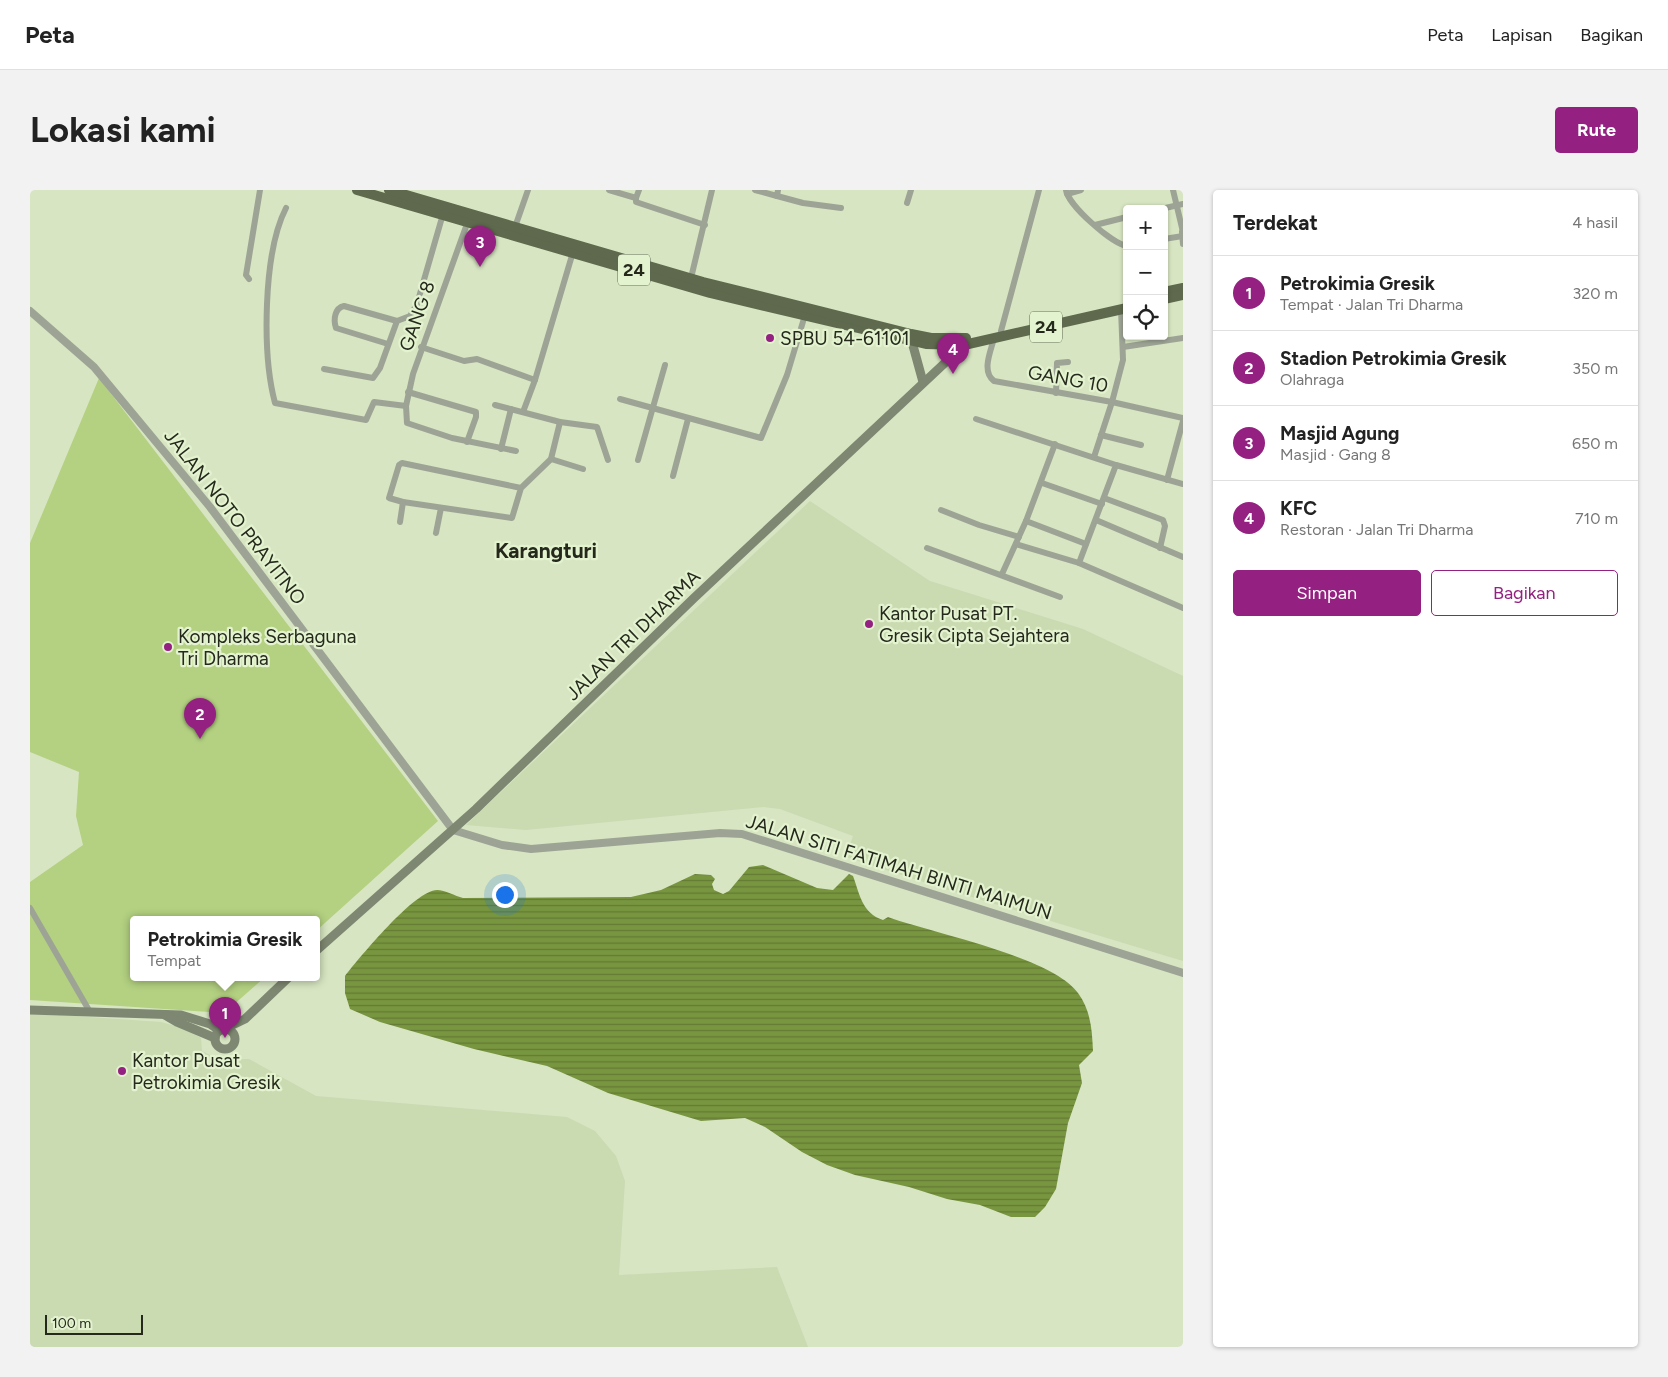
<!DOCTYPE html>
<html lang="id">
<meta charset="utf-8">
<style>
body{margin:0;font-family:Figtree,sans-serif;background:#f2f2f2;color:#222}
.controls{position:absolute;right:15px;top:15px;display:grid;overflow:hidden;border-radius:5px;box-shadow:0 1px 4px #0004}
.controls button{width:45px;height:45px;display:grid;place-items:center;padding:0;border:0;border-bottom:1px solid #e0e0e0;background:#fff;color:#222;font:25px sans-serif}
.scale{position:absolute;left:15px;bottom:12px;width:98px;box-sizing:border-box;padding-left:5px;border:2px solid #24291c;border-top:0;font-size:14px;line-height:18px;white-space:nowrap;color:#24291c;-webkit-text-stroke:4px #e4f3cf;paint-order:stroke}
.you{position:absolute;left:474px;top:704px;width:18px;height:18px;margin:-12px;border:4px solid #fff;border-radius:50%;background:#1a73e8;box-shadow:0 0 0 8px #1a73e833}
.badge{display:grid;place-items:center;width:32px;height:32px;border-radius:50%;background:#942181;color:#fff;font-size:16px;font-weight:700}
.pin{position:absolute;translate:-50% -41px;filter:drop-shadow(0 1px 2px #0008)}
.pin::after{content:'';position:absolute;top:26px;width:18px;height:15px;background:inherit;clip-path:polygon(0 0,100% 0,50% 100%)}
.popup{position:absolute;left:100px;top:726px;width:190px;height:65px;box-sizing:border-box;display:grid;place-content:center;border-radius:5px;background:#fff;filter:drop-shadow(0 1px 4px #0005);font-size:16px;white-space:nowrap;color:#767676}
.popup b{font-size:19px;color:#222}
.popup::after{content:'';position:absolute;left:50%;top:100%;margin-left:-10px;border:10px solid transparent;border-top-color:#fff}
.list{margin:0;padding:0;list-style:none}
h2{display:flex;justify-content:space-between;align-items:center;height:65px;margin:0;padding:0 20px;font-size:21px}
h2 small{font-size:16px;font-weight:400;color:#767676}
.list li{display:grid;grid-template-columns:32px 1fr auto;gap:15px;align-items:center;box-sizing:border-box;height:75px;padding:0 20px;border-top:1px solid #e0e0e0}
.list b{display:block;font-size:19px;white-space:nowrap}
.list p{margin:0;font-size:16px;white-space:nowrap;color:#767676}
.list em{font-size:16px;font-style:normal;color:#767676}
.actions{display:flex;gap:10px;padding:15px 20px}
.actions a{flex:1;padding:11px 0;border:1px solid #942181;border-radius:5px;text-align:center;font-size:18px;color:#942181}
.actions .main{background:#942181;color:#fff}
.icon{flex:none;width:28px;height:28px;fill:none;stroke:currentColor;stroke-width:2;stroke-linecap:round;stroke-linejoin:round}
.map{position:relative;flex:none;width:1153px;height:1157px;overflow:hidden;border-radius:5px}
header{display:flex;align-items:center;gap:30px;box-sizing:border-box;height:70px;padding:0 25px;background:#fff;border-bottom:1px solid #e0e0e0}
header strong{font-size:24px}
nav{display:flex;gap:28px;margin-inline-start:auto;font-size:18px}
.intro{display:flex;align-items:center;justify-content:space-between;box-sizing:border-box;height:120px;padding:0 30px}
h1{margin:0;font-size:35px}
.button{padding:12px 22px;border-radius:5px;background:#942181;color:#fff;font-size:18px;font-weight:700}
main{display:flex;gap:30px;padding:0 30px}
aside{flex:1;background:#fff;border-radius:5px;box-shadow:0 1px 4px #0004}
.map>svg:first-child{display:block}
.built{fill:#cadab1}
.pitch{fill:#b3d181}
.water{fill:url(#water-rules)}
.lines{fill:none;stroke-linecap:round;stroke-linejoin:round}
.minor{stroke:#9da495;stroke-width:6}
.tertiary{stroke:#9da495;stroke-width:8}
.secondary{stroke:#7e8771;stroke-width:9}
.trunk{stroke:#5e694d;stroke-width:10}
.poi-dot{fill:#942181;stroke:#e4f3cf;stroke-width:2}
.labels{text-anchor:middle;dominant-baseline:central;stroke-width:4.5;stroke-linejoin:round;paint-order:stroke}
.shield{fill:#e4f3cf;stroke:#5e6652;stroke-width:1}
.shield-label{font-size:18px;font-weight:bold;fill:#24291c}
.street-label{font-size:19px;fill:#24291c;stroke:#e4f3cf}
.poi-label{font-size:19px;fill:#24291c;stroke:#e4f3cf;text-anchor:start}
.quarter-label{font-size:21px;font-weight:bold;fill:#24291c;stroke:#e4f3cf}
</style>
<header>
<strong>Peta</strong>
<nav><a>Peta</a><a>Lapisan</a><a>Bagikan</a></nav>
</header>
<div class="intro"><h1>Lokasi kami</h1><a class="button">Rute</a></div>
<main>
<div class="map">
<svg width="1153" height="1157" viewBox="0 0 1153 1157">
<defs>
<pattern id="water-rules" width="6" height="5" patternUnits="userSpaceOnUse" patternTransform="scale(1.25)"><rect width="6" height="5" fill="#78963f"/><path d="M0 2.5h6" fill="none" stroke="#627a34"/></pattern>
</defs>
<rect width="100%" height="100%" fill="#d7e5c2"/>
<g class="built">
<path d="M780,311L900,391L1053,439L1153,486V771L912,698L816,667L823,646L750,619L733,617L496,640L436,635Z"/>
<path d="M0,823L131,832L156,839L171,848L172,861L188,869H219L286,906L537,927L565,941L586,966L595,991L589,1085L747,1077L778,1157H0Z"/>
</g>
<path class="pitch" d="M69,188L408,631L286,741V729H104V787H235L194,823L0,810V692L53,655L46,626L49,582L0,562V353Z"/>
<path class="water" d="M733,675L787,698L803,700L819,684L823,686C830,705 832,723 853,730L858,727C902,743 1023,767 1048,803C1061,821 1062,840 1063,861L1049,875L1052,893L1038,933L1026,999L1015,1017L1005,1027H981L950,1015L917,1009L879,997L825,985L797,975L772,962L735,937L715,928L671,931L578,903L517,876L444,859L350,832L320,819L315,803V786C330,767 385,700 407,700C415,700 425,706 433,708L601,707L631,700L665,684L681,685L685,689L682,694L684,700L693,704L699,701L719,677Z"/>
<g class="lines">
<g class="minor">
<path d="M579,0L606,8V12L675,35"/>
<path d="M725,0L747,6L748,0"/>
<path d="M1036,0C1038,15 1082,54 1097,56"/>
<path d="M1143,0L1153,42"/>
<path d="M1037,4L1051,0"/>
<path d="M747,6L773,13L811,18"/>
<path d="M606,8L609,0"/>
<path d="M877,13L881,0"/>
<path d="M256,18C233,63 232,164 245,213L336,230L344,212L376,216"/>
<path d="M1131,19L1153,14"/>
<path d="M438,31L383,184L376,216L377,233L422,248L486,261"/>
<path d="M1065,35L1097,27"/>
<path d="M485,37L498,0"/>
<path d="M1152,42L1153,54"/>
<path d="M1134,49L1153,46"/>
<path d="M661,88L682,0"/>
<path d="M219,89L216,85L230,0"/>
<path d="M971,141L1009,0"/>
<path d="M964,148C961,161 951,181 964,191L1082,212L1153,228"/>
<path d="M358,154L306,138C303,129 305,118 314,116L367,131"/>
<path d="M391,157L434,171L447,169L505,190L493,222"/>
<path d="M1093,157L1153,148"/>
<path d="M294,179L343,188L350,178L367,131L380,126L387,114L413,24"/>
<path d="M505,190L543,62"/>
<path d="M378,202L446,222V227L437,252"/>
<path d="M1026,203L1027,173L1038,172"/>
<path d="M590,209L731,248L757,185L775,125"/>
<path d="M465,215L530,232L567,237L578,270"/>
<path d="M946,229L1086,275L1049,373L1153,418"/>
<path d="M1071,245L1111,255"/>
<path d="M1025,254L996,331L1056,354"/>
<path d="M471,259L481,219"/>
<path d="M1064,267L1082,212L1093,170L1091,119"/>
<path d="M521,269L553,279"/>
<path d="M608,270L635,175"/>
<path d="M1086,275L1153,294"/>
<path d="M643,286L658,229"/>
<path d="M1137,290L1153,231"/>
<path d="M1012,293L1072,314"/>
<path d="M491,298L372,273L369,275L359,308L373,312L482,328L491,298L521,269L530,232"/>
<path d="M1074,308L1133,330L1135,336L1130,358"/>
<path d="M911,320L949,335L989,347"/>
<path d="M1066,330L1153,367"/>
<path d="M370,332L373,312"/>
<path d="M406,343L411,318"/>
<path d="M986,354L1049,373"/>
<path d="M897,358L1030,407"/>
<path d="M972,384L996,331"/>
<path d="M0,718L60,822"/>
</g>
<path class="tertiary" d="M0,121L64,177L180,317L423,640L472,655L501,659L690,643L712,644L1153,783"/>
<g class="secondary">
<path d="M882,152L893,192"/>
<path d="M286,761L446,619L664,408L934,155L936,150"/>
<path d="M0,820L151,825L180,834L189,840"/>
<path d="M135,825L147,832L185,848"/>
<circle cx="195" cy="849" r="10"/>
<path d="M192,840L215,829L259,787"/>
</g>
<g class="trunk">
<path d="M327,0L680,103L896,154L934,155L1097,118"/>
<path d="M359,0L673,92L881,144L901,148H936"/>
<path d="M1134,102L1153,98"/>
<path d="M1134,109L1153,105"/>
</g>
</g>
<g class="poi-dot">
<circle cx="740" cy="148" r="5"/>
<circle cx="839" cy="434" r="5"/>
<circle cx="138" cy="457" r="5"/>
<circle cx="92" cy="881" r="5"/>
</g>
<g class="labels">
<g class="shield">
<rect x="588" y="64.5" width="32" height="31" rx="4"/>
<rect x="1000" y="121.5" width="32" height="31" rx="4"/>
</g>
<g class="shield-label">
<text x="604" y="80">24</text>
<text x="1016" y="137">24</text>
</g>
<g class="street-label">
<text transform="translate(387 126) rotate(-71)">GANG 8</text>
<text transform="translate(1038 189) rotate(10)">GANG 10</text>
<text transform="translate(205 327) rotate(52)">JALAN NOTO PRAYITNO</text>
<text transform="translate(603 445) rotate(-44)">JALAN TRI DHARMA</text>
<text transform="translate(869 677) rotate(17)">JALAN SITI FATIMAH BINTI MAIMUN</text>
</g>
<g class="poi-label">
<text x="750" y="148">SPBU 54-61101</text>
<text x="849" y="423">Kantor Pusat PT.<tspan x="849" dy="22">Gresik Cipta Sejahtera</tspan></text>
<text x="148" y="446">Kompleks Serbaguna<tspan x="148" dy="22">Tri Dharma</tspan></text>
<text x="102" y="870">Kantor Pusat<tspan x="102" dy="22">Petrokimia Gresik</tspan></text>
</g>
<g class="quarter-label">
<text x="516" y="360">Karangturi</text>
</g>
</g>
</svg>
<div class="controls">
<button>+</button>
<button>−</button>
<button><svg class="icon" aria-label="locate" viewBox="0 0 24 24"><circle cx="12" cy="12" r="6"/><path d="M12 2v4M12 18v4M2 12h4M18 12h4"/></svg></button>
</div>
<div class="scale">100 m</div>
<div class="you"></div>
<div class="pin badge" style="left:195px;top:848px">1</div>
<div class="popup"><b>Petrokimia Gresik</b>Tempat</div>
<div class="pin badge" style="left:170px;top:549px">2</div>
<div class="pin badge" style="left:450px;top:77px">3</div>
<div class="pin badge" style="left:923px;top:184px">4</div>
</div>
<aside>
<h2>Terdekat<small>4 hasil</small></h2>
<ul class="list">
<li><span class="badge">1</span><div><b>Petrokimia Gresik</b><p>Tempat · Jalan Tri Dharma</p></div><em>320 m</em></li>
<li><span class="badge">2</span><div><b>Stadion Petrokimia Gresik</b><p>Olahraga</p></div><em>350 m</em></li>
<li><span class="badge">3</span><div><b>Masjid Agung</b><p>Masjid · Gang 8</p></div><em>650 m</em></li>
<li><span class="badge">4</span><div><b>KFC</b><p>Restoran · Jalan Tri Dharma</p></div><em>710 m</em></li>
</ul>
<div class="actions"><a class="main">Simpan</a><a>Bagikan</a></div>
</aside>
</main>
